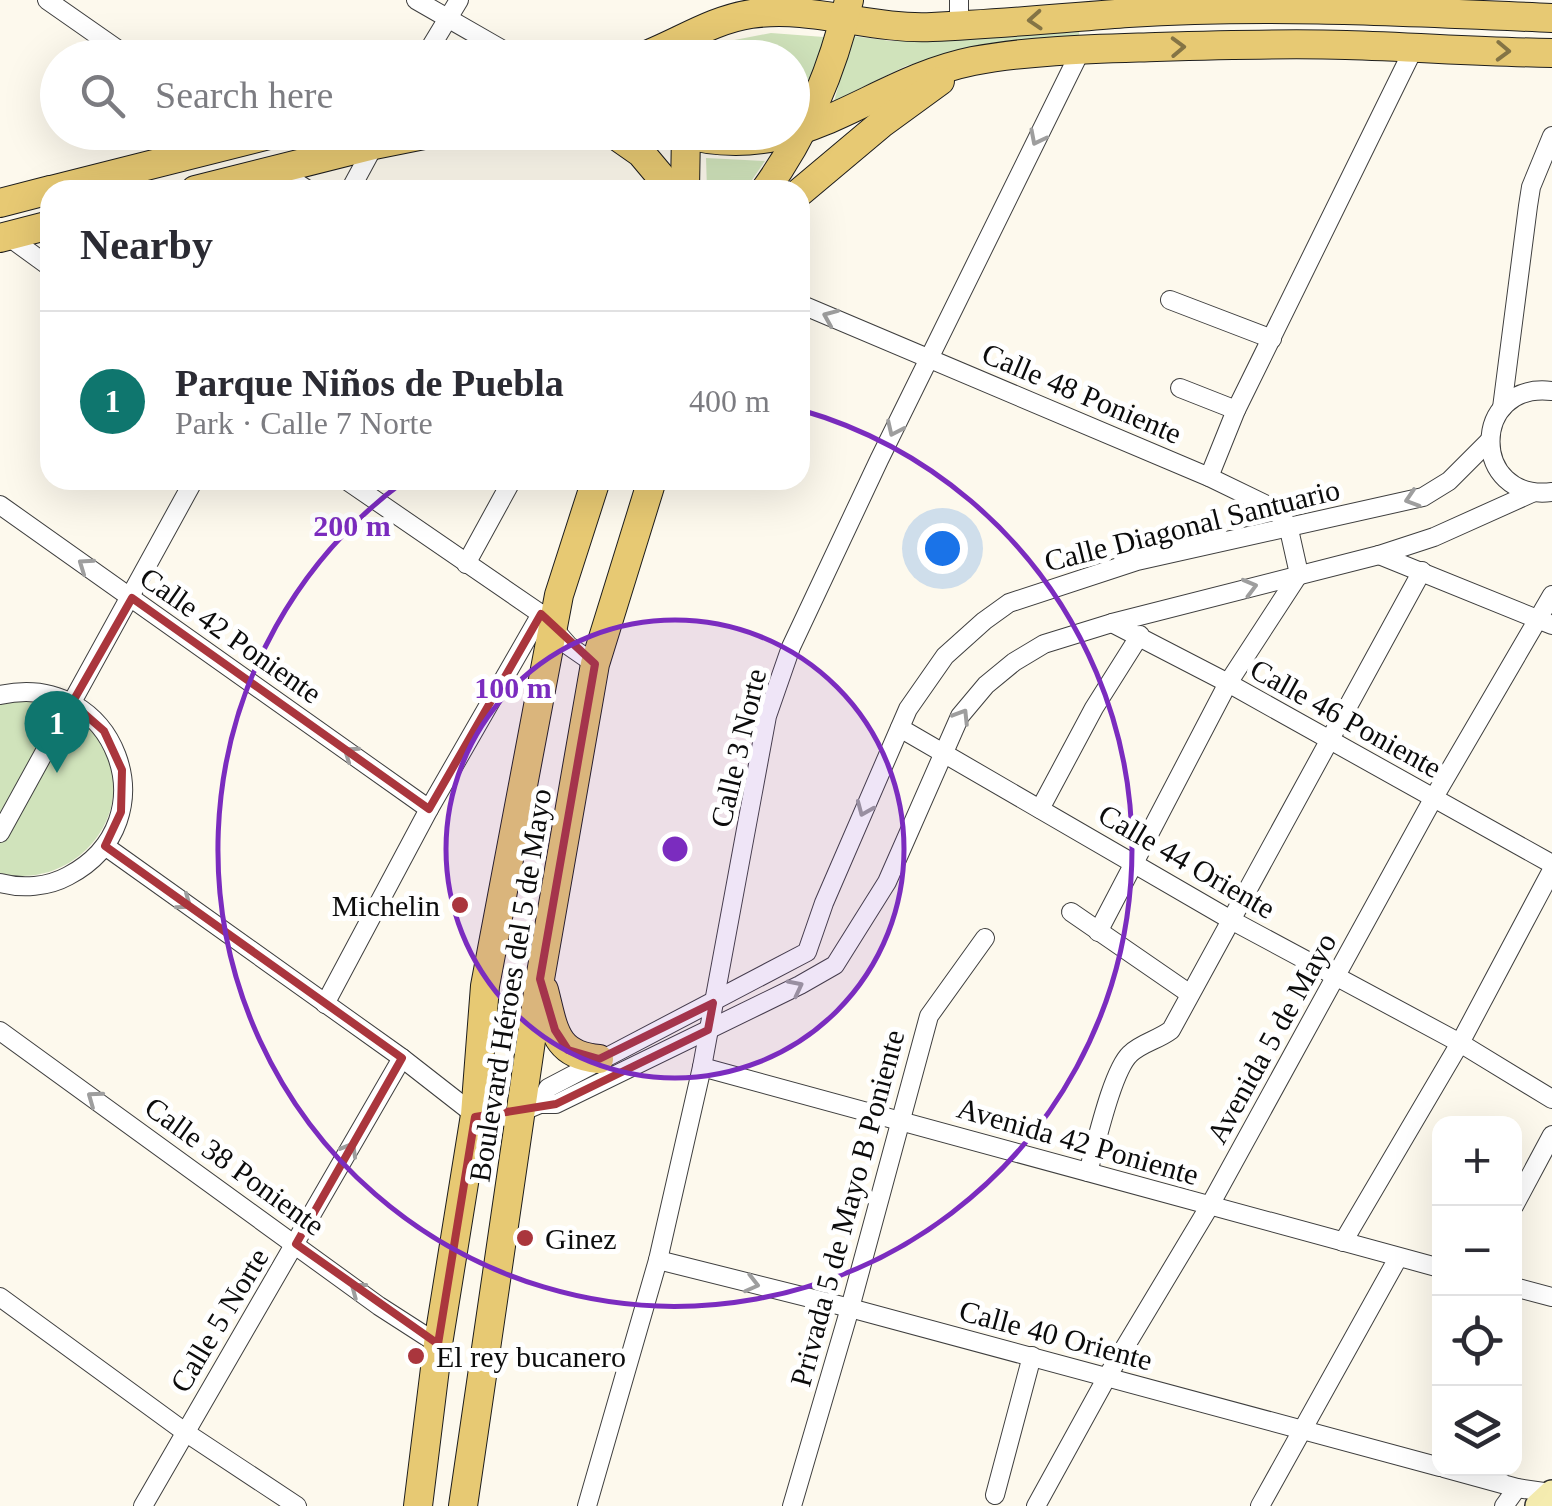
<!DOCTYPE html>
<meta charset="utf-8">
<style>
body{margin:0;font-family:"Times New Roman",serif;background:#f2f2f3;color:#2b2b33}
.controls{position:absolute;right:30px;bottom:30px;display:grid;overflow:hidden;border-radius:20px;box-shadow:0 10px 40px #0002}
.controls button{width:90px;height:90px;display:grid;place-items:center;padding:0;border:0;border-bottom:2px solid #e1e1e2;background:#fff;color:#2b2b33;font:50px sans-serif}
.you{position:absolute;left:942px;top:548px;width:35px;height:35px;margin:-25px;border:8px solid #fff;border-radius:50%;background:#1a73e8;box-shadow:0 0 0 15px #1a73e833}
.badge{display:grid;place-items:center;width:65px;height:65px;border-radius:50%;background:#0f766e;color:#fff;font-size:32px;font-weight:700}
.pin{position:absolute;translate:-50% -82px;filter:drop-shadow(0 2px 5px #0008)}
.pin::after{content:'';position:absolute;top:52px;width:35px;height:30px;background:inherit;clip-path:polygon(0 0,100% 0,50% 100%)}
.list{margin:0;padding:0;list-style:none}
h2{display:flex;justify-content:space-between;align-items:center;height:130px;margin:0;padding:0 40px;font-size:42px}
h2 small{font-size:32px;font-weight:400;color:#7c7c81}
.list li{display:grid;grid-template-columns:65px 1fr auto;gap:30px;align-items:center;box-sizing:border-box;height:180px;padding:0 40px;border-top:2px solid #e1e1e2}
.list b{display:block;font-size:38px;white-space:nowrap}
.list p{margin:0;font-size:32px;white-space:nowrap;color:#7c7c81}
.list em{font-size:32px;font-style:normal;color:#7c7c81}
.icon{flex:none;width:55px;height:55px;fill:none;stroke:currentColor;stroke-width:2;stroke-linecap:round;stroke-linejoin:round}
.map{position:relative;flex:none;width:1552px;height:1506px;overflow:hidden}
.search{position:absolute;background:#fff;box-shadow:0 10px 40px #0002;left:40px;top:40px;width:770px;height:110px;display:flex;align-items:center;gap:25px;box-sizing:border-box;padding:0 35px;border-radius:55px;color:#7c7c81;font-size:38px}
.panel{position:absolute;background:#fff;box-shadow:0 10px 40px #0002;left:40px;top:180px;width:770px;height:310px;border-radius:30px}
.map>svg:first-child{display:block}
.green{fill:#d0e3bb}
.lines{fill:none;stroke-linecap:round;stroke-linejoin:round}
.street-casing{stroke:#3f3f3f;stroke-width:20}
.secondary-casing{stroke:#2e2e2e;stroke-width:28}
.primary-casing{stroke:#1d1d1d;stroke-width:30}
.street{stroke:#fff;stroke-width:18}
.secondary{stroke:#f5ecb0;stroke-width:25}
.primary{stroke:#e7c973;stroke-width:28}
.oneway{stroke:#847445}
.oneway2{stroke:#9e9e9e}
.marked{fill:none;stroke:#aa363d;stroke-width:8;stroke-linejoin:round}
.ring{fill:none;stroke:#7b2cbf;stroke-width:5}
.poi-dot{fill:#aa363d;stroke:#fff;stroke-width:4}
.labels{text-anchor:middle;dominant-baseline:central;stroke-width:10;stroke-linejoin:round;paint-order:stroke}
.street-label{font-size:30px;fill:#0c0c0c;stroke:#fff}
.poi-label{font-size:30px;fill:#0c0c0c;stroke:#fff;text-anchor:start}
.centre{fill:#7b2cbf;stroke:#fff;stroke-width:5}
.ring-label{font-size:30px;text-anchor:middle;font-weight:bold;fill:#7b2cbf;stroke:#fff;stroke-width:10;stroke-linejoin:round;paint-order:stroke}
</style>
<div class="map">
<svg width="1552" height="1506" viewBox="0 0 1552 1506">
<rect width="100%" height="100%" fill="#fdf9ed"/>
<g class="green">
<path d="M1079,32L1080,40L960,50L906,66L834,101L853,36L891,41Z"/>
<path d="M771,33L824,37C822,64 808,89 793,111L792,58H709L719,43Z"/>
<path d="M706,158L765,161L745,190H707Z"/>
<path d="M0,695C14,695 33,692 47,695C57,698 69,711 77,718C85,724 95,730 102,737C107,744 109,758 111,767C127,831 64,890 0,873Z"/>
</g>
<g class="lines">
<defs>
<g id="street">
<path d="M47,0L130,58"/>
<path d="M416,0L517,58"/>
<path d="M959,25V0"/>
<path d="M424,58L459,0"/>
<path d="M277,170L308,190"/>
<path d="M350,190L376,142"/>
<path d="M6,235L50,267"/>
<path d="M1170,300L1272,339"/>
<path d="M800,304L1209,477L1273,508L1288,525L1299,574L1228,683L1098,932"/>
<path d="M1180,388L1236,410"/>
<path d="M1552,391C1470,381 1470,502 1552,492"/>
<path d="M1502,408L1528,206L1531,187L1552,136"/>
<path d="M1209,477L1236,410L1414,48"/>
<path d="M346,480L541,614L569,646L595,664"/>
<path d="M0,505L429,809"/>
<path d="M1379,555L1552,625"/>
<path d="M466,564L512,480"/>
<path d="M1112,623L1228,683L1552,864"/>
<path d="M0,695C115,669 173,821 68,876C48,887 22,889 0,883"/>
<path d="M900,728L1231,920L1460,1043L1552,1099"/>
<path d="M1040,809L1094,708L1140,635"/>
<path d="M0,833L194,480"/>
<path d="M105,846L402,1058L475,1115L509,1117L540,1104H556L800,985L835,965L887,882L960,716L986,685L1014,662L1044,644L1112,623L1379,555L1434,537L1532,493"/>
<path d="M1071,912L1190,994"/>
<path d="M325,1004L429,809L541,614"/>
<path d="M0,1031L379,1306L438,1344"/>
<path d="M702,1067L1440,1268"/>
<path d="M540,1104L548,1088L807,952L824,903L908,709L945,656L984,621L1009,603L1137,561L1423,497L1449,481L1489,441"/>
<path d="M1088,1172C1096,1145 1112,1071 1130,1054C1141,1043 1158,1040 1171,1030L1422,571"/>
<path d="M1514,1206L1552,1135"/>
<path d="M1343,1242L1460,1043L1552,870"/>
<path d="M658,1260L850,1308L1440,1467"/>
<path d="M1514,1287L1552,1297"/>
<path d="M0,1297L185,1432L297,1506"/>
<path d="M1444,1468L1517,1488L1552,1493"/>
<path d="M995,1495L1032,1356"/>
<path d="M143,1506L402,1058"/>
<path d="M587,1506L658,1260L702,1067L767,716L791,647L879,460L1081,50"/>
<path d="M792,1506L850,1308L929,1016L985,938"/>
<path d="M1036,1506L1107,1377L1209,1207L1433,799L1552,595"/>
<path d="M1260,1506L1398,1258"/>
<path d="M1504,1506L1517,1488"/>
</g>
<path id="secondary" d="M1538,1506L1552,1493"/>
<g id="primary">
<path d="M639,58C677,44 711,20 751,14C812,5 871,30 932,27C998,24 1063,18 1128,13C1269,4 1411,12 1552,18"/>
<path d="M611,132L641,153L672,190"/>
<path d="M677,132C798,169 865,83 973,61C1032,50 1095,49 1156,47C1219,45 1283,43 1346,45C1415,47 1483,52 1552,53"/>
<path d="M51,190L281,132"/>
<path d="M195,190L374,145L439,132"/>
<path d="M685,190L686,132"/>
<path d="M765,190C807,132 833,69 849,0"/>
<path d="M800,192L881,124L940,81"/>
<path d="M0,203L50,190"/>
<path d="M0,238L50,225"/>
<path d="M544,990C554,1028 554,1055 599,1059"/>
<path d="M418,1506L438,1344L475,1115L485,986L559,595L596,480"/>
<path d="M463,1506L540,979L595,664L652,480"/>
</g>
</defs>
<use href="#street" class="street-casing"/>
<use href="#secondary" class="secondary-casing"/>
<use href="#primary" class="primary-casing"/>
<use href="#street" class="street"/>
<use href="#secondary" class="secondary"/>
<use href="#primary" class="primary"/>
</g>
<defs><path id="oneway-chevron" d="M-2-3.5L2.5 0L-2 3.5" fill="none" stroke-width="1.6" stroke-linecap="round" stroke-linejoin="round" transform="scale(2.5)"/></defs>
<g class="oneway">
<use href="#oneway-chevron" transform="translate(1035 20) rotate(176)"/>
<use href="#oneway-chevron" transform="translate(1178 47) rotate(-2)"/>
<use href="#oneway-chevron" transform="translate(1503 51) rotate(2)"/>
</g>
<g class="oneway2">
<use href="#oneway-chevron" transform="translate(1037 138) rotate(117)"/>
<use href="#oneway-chevron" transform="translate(830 317) rotate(-157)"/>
<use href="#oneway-chevron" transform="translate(894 429) rotate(115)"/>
<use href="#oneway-chevron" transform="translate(1412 499) rotate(162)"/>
<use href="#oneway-chevron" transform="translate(85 565) rotate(-145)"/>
<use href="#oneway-chevron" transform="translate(1250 587) rotate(-15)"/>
<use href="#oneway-chevron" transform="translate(962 716) rotate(-58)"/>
<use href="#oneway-chevron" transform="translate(350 753) rotate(-145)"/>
<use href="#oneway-chevron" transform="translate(864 809) rotate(113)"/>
<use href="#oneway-chevron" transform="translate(185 903) rotate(36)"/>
<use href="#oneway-chevron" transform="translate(796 987) rotate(-27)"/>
<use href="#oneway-chevron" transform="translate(94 1098) rotate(-144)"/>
<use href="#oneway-chevron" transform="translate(350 1149) rotate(-60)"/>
<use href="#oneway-chevron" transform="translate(752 1284) rotate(14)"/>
<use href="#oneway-chevron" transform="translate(357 1289) rotate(-143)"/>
</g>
<path class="marked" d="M132,598L429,809L541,614L595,664L540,979L555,1030L568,1050L599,1059L713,1003L708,1030L556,1104L475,1117L438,1344L296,1244L402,1058L105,846L121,812L122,770L104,731L72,703Z"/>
<circle cx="675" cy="849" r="229" fill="#7b2cbf" fill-opacity=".12"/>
<g class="ring">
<circle cx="675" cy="849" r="229"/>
<path d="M801 410A457 457 0 1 1 403 482"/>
</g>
<g class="poi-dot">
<circle cx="460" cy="905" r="10"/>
<circle cx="525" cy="1238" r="10"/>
<circle cx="416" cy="1356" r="10"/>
</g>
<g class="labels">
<g class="street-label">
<text transform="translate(1082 393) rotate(23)">Calle 48 Poniente</text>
<text transform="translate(1192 525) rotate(-14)">Calle Diagonal Santuario</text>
<text transform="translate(231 635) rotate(35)">Calle 42 Poniente</text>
<text transform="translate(1346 718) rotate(29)">Calle 46 Poniente</text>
<text transform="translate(738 748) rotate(-77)">Calle 3 Norte</text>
<text transform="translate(1187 861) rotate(30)">Calle 44 Oriente</text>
<text transform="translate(510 985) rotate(-81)">Boulevard Héroes del 5 de Mayo</text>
<text transform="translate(1271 1038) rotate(-61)">Avenida 5 de Mayo</text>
<text transform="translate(1078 1141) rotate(16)">Avenida 42 Poniente</text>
<text transform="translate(235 1166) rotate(36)">Calle 38 Poniente</text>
<text transform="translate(847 1208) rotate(-75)">Privada 5 de Mayo B Poniente</text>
<text transform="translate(219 1320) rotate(-59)">Calle 5 Norte</text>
<text transform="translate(1056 1335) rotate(15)">Calle 40 Oriente</text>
</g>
<g class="poi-label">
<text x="440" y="905" text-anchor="end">Michelin</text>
<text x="545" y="1238">Ginez</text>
<text x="436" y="1356">El rey bucanero</text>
</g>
</g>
<circle cx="675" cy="849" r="15" class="centre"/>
<g class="ring-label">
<text x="352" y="536">200 m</text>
<text x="513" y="698">100 m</text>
</g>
</svg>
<div class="controls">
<button>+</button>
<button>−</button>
<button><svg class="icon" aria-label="locate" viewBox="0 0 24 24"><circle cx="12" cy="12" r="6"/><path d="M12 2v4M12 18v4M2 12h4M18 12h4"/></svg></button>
<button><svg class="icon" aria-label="layers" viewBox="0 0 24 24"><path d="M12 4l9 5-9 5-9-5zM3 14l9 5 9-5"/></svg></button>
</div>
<div class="you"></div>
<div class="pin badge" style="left:57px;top:773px">1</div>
<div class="search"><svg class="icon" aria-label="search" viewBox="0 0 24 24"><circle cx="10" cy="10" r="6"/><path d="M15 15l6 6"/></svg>Search here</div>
<section class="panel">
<h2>Nearby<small></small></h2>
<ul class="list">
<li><span class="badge">1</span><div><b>Parque Niños de Puebla</b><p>Park · Calle 7 Norte</p></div><em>400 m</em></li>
</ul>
</section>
</div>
